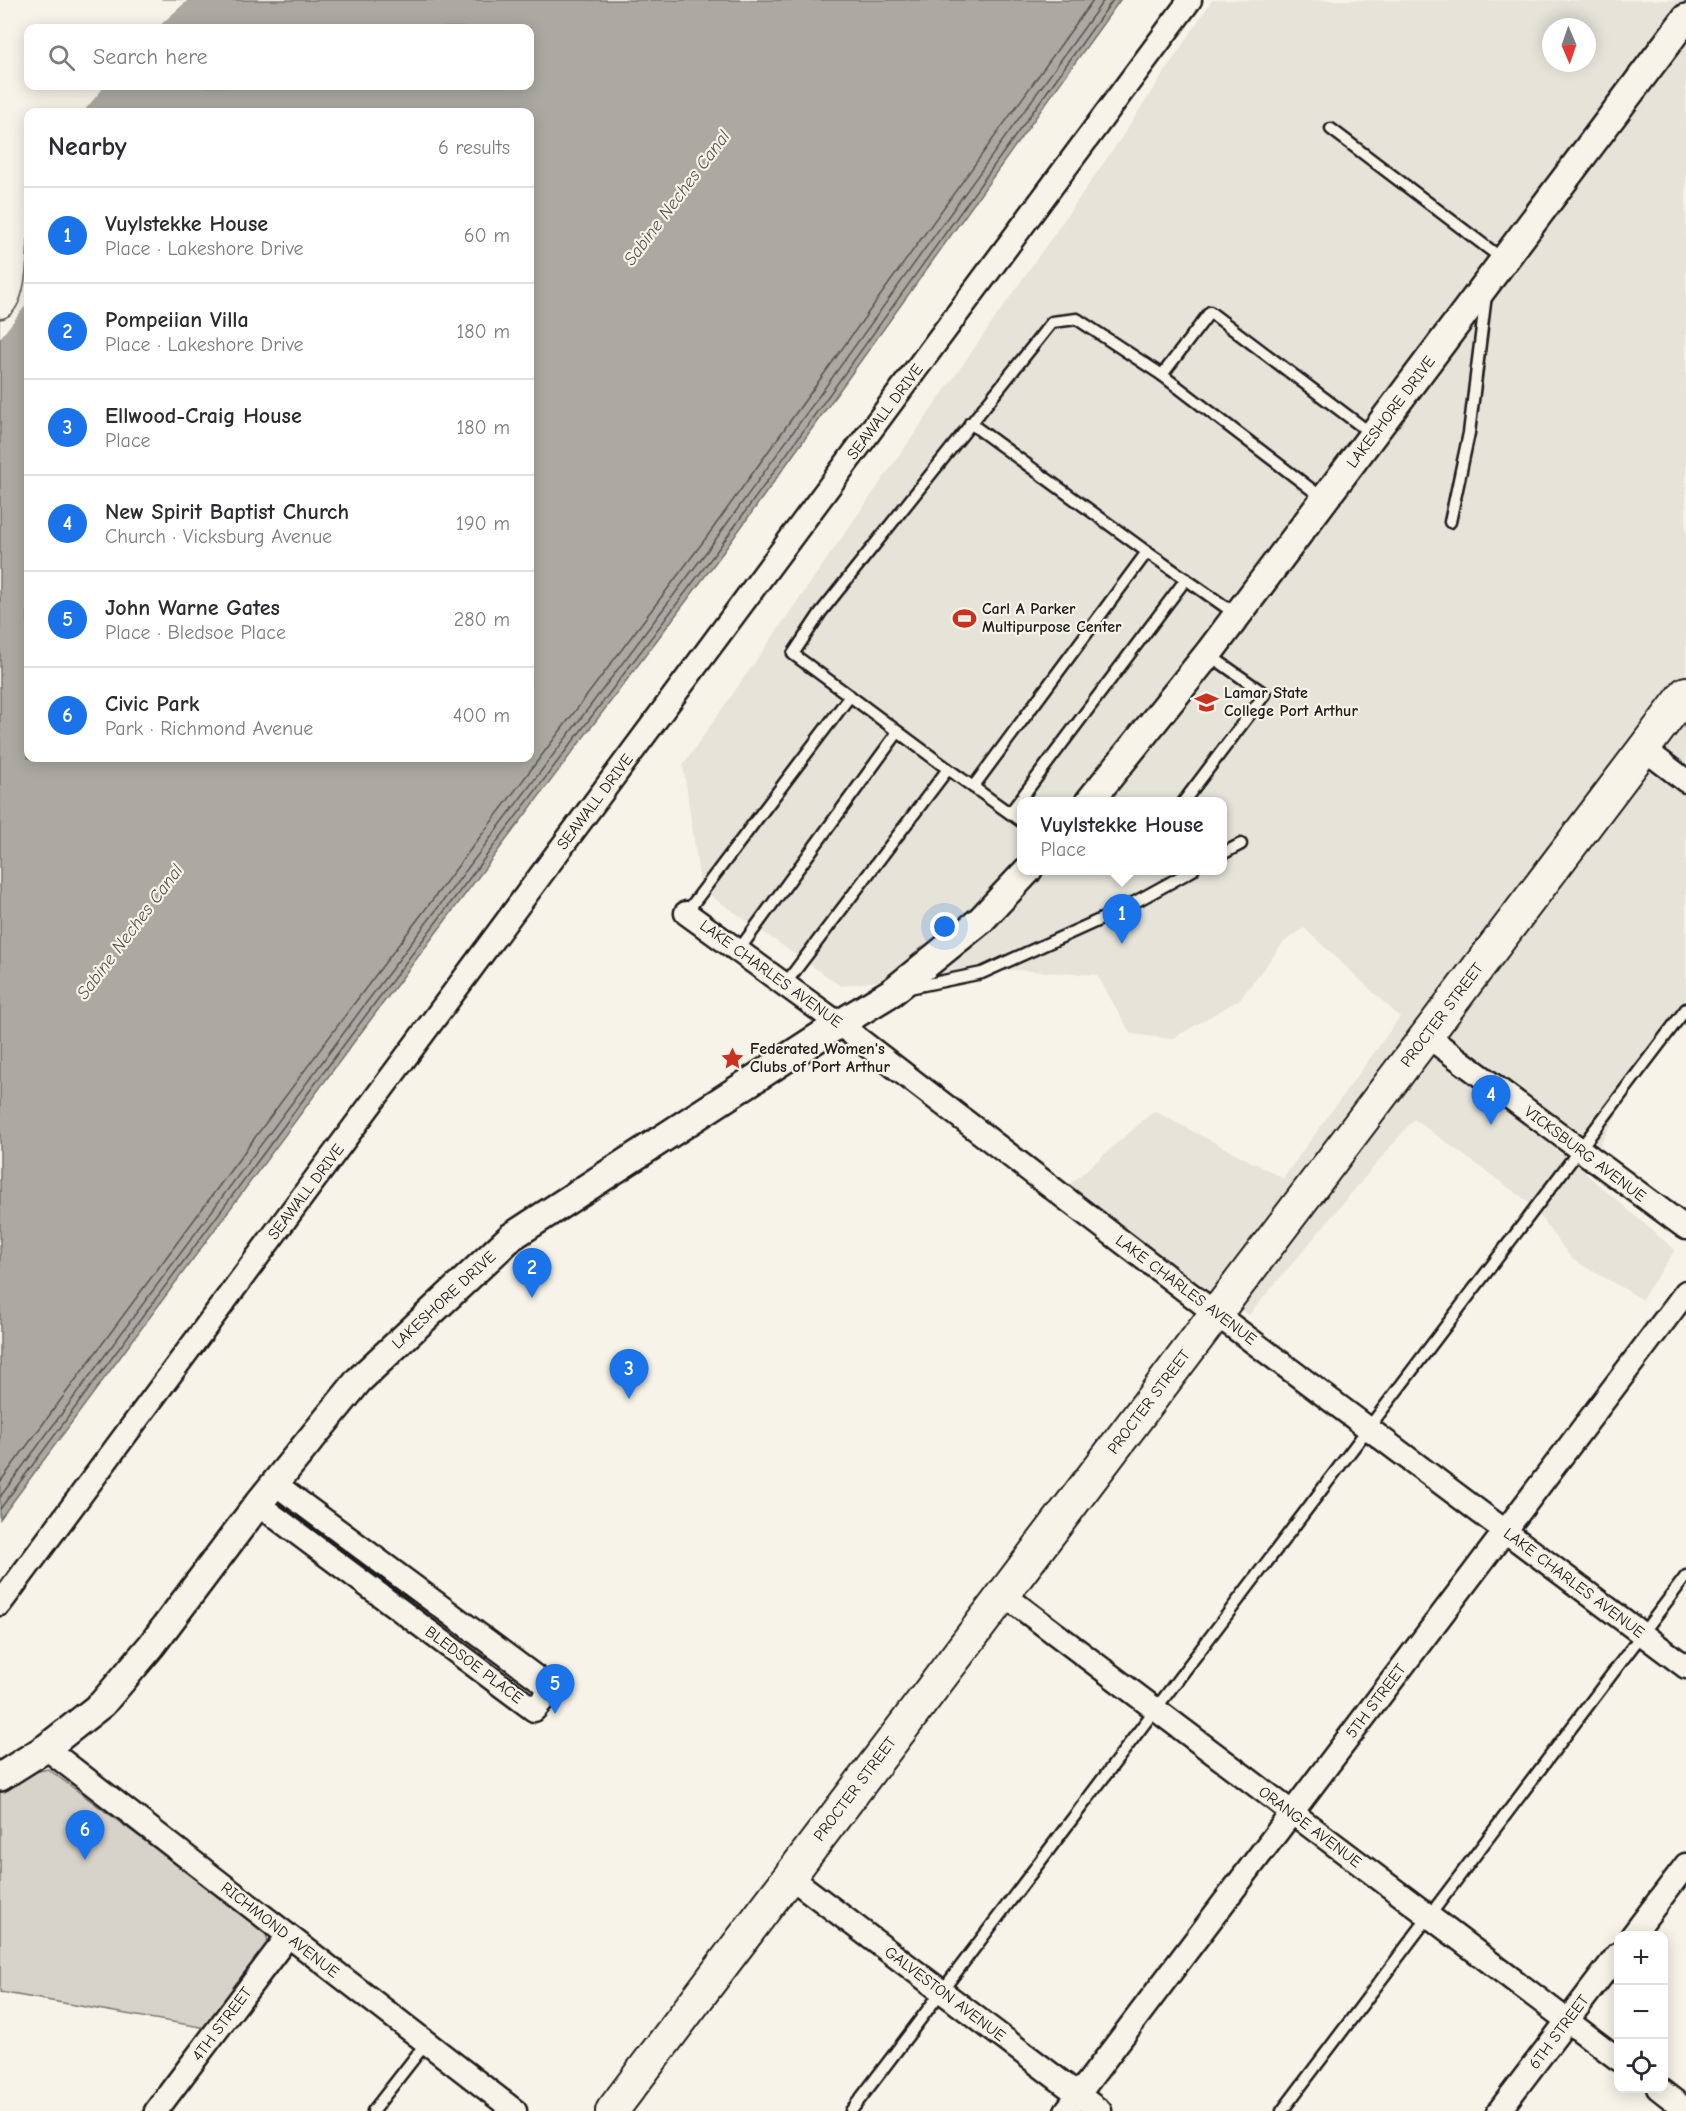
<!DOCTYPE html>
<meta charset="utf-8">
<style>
body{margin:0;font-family:"Comic Neue",sans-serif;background:#f7f7f7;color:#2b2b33}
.controls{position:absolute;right:18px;bottom:18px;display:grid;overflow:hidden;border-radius:12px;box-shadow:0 3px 15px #0003}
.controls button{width:54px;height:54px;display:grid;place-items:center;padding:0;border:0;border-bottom:2px solid #e1e1e2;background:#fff;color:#2b2b33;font:30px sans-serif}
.compass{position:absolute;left:1542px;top:18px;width:54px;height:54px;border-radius:50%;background:#fff;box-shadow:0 3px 15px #0003;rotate:178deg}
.you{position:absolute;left:945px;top:927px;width:21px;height:21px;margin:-15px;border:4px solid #fff;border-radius:50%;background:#1a73e8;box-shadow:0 0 0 9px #1a73e833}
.badge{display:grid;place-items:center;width:39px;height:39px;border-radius:50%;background:#1a73e8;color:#fff;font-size:20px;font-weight:700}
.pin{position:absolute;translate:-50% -50px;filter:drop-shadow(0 2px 3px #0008)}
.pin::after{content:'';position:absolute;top:32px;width:21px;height:18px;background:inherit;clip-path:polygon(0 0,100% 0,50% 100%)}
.popup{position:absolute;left:1017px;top:797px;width:210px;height:78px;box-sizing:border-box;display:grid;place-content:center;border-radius:12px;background:#fff;filter:drop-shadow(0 2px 4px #0005);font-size:20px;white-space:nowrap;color:#7c7c81}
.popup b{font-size:22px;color:#2b2b33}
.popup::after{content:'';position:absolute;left:50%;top:100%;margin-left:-12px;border:12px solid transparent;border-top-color:#fff}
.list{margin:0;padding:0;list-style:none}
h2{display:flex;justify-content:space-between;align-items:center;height:78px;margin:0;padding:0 24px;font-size:26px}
h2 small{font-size:20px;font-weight:400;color:#7c7c81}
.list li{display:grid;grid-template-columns:39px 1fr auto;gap:18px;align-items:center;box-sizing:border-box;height:96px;padding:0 24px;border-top:2px solid #e1e1e2}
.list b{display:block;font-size:22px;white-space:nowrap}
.list p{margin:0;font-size:20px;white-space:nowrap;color:#7c7c81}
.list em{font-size:20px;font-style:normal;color:#7c7c81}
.icon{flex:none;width:33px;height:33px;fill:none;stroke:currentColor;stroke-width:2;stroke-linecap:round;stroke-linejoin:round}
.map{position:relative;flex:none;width:1686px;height:2111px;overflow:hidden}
.search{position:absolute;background:#fff;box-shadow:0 3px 15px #0003;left:24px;top:24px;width:510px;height:66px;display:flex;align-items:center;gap:15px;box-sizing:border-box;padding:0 21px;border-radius:12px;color:#7c7c81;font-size:22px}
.panel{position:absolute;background:#fff;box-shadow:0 3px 15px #0003;left:24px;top:108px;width:510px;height:654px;border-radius:12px}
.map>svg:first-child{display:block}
.built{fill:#e6e3d9;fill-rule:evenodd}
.green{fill:#d7d3cb;stroke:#7a7874;stroke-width:1.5}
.water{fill:#aca9a2;stroke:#72716c;stroke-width:1.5}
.pier{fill:#f7f3e8}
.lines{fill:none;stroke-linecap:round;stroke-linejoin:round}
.shore{stroke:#565452;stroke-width:1.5}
.service-casing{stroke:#1c1c1c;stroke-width:15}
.minor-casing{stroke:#1c1c1c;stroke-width:27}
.tertiary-casing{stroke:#1c1c1c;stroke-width:32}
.secondary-casing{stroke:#1c1c1c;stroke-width:36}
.service{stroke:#f7f3e8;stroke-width:10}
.minor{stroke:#f7f3e8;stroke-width:22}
.tertiary{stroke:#f7f3e8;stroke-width:27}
.secondary{stroke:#f7f3e8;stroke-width:32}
.labels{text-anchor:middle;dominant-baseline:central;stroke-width:4.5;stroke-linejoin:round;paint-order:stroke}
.street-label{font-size:16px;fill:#1c1c1c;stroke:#f7f3e8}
.poi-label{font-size:16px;font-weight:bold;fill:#1c1c1c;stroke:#f7f3e8;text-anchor:start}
.water-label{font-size:18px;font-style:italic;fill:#565452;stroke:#f7f3e8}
</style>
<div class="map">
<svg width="1686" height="2111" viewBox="0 0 1686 2111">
<rect width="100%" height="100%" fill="#f7f3e8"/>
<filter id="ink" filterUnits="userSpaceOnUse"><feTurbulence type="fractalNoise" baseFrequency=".0167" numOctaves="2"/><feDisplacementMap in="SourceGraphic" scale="12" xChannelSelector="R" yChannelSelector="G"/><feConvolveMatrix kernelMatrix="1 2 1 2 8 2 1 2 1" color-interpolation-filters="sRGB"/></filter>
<g filter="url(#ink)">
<path class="built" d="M1212,0H1686V1002L1661,1032L1585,1173L1675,1250L1642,1299L1572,1259L1530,1203L1414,1119L1249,1315L1204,1287L1068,1186L1154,1111L1283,1178L1400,1017L1304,928L1284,942L1240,999L1172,1039L1131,1034L1097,975L977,968L841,986L701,889L683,765L1119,141ZM1551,27H1587V63H1551ZM1022,802H1222V870H1022Z"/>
<path class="green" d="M48,1769L264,1929L270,1947L212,2029L0,1992V1791L30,1773Z"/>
<path class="water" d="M162,0H1120L724,551L371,1019L0,1519V316L16,298L28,189V758H530V112H68L87,86H530V28H136Z"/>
<g class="pier">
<path d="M158,0H188L157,28H133Z"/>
<path d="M84,86H105L83,112H65Z"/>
<path d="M28,186V303L0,338V311L13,296L18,262L21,215L26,188Z"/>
</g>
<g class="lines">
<g class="shore">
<path d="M0,319C27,316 27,261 28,240"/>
<path d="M0,1482L353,1005L706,538L1093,0"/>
<path d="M0,1497L360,1011L713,543L1104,0"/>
<path d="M0,1509L366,1015L719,548L1113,0"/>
</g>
<defs>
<g id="service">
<path d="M1331,129L1505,261"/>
<path d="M1162,375L1324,499"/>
<path d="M970,423L1147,552L973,787"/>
<path d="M1450,522L1469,433L1486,295"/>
<path d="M1147,552L1237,615"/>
<path d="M948,769L1022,822"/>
<path d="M1184,801L1265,694L1208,654"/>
<path d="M1010,813L1186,579"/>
<path d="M1222,854L1241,844"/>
<path d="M686,913L850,696L793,654L821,612L1052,322L1077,319L1162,375L1210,312L1373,435"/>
<path d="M738,951L898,732"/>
<path d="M785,984L948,769L850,696"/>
<path d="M909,988L982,973L1117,912L1193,870"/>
<path d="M373,2111L426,2043"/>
<path d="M851,2111L1686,1009"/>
<path d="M1282,2111L1686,1576"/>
</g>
<g id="minor">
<path d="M1644,749L1686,781"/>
<path d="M686,913L839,1024L1216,1314L1686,1667"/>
<path d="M1427,1036L1686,1228"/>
<path d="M258,1504L534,1710L552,1689L274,1483"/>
<path d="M1003,1594L1618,2059"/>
<path d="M0,1604L1190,0"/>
<path d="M46,1748L515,2111"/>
<path d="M789,1876L1100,2111"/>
<path d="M1632,1936L1686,1865"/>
<path d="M1658,2088L1686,2110"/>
<path d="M156,2111L288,1936"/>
<path d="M1066,2111L1686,1292"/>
<path d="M1499,2111L1618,1954"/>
</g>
<g id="tertiary">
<path d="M1089,802L1208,654L1686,18"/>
<path d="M0,1777L46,1748L102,1704L151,1646L258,1504L359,1380L511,1237L839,1024L892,992L981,920L1028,870"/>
</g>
<path id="secondary" d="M612,2111L1686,693"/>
</defs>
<use href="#service" class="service-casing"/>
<use href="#minor" class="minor-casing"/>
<use href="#tertiary" class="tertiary-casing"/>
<use href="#secondary" class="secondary-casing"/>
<use href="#service" class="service"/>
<use href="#minor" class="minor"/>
<use href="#tertiary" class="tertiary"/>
<use href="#secondary" class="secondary"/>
</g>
</g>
<defs>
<symbol id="stadium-bare" viewBox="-9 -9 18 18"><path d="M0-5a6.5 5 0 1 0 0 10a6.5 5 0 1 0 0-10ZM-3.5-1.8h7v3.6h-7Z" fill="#c8321e" stroke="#f7f3e8" stroke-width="2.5" paint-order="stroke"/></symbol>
<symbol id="university-bare" viewBox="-9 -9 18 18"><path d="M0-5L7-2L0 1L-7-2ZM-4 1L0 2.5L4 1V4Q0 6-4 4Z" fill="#c8321e" stroke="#f7f3e8" stroke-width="2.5" paint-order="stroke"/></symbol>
<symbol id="sight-bare" viewBox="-9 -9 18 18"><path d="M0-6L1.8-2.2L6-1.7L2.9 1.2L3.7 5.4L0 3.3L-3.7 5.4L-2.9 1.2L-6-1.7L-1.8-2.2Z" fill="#c8321e" stroke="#f7f3e8" stroke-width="2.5" paint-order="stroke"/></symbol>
</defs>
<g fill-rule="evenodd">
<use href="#stadium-bare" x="948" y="602" width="33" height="33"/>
<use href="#university-bare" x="1190" y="686" width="33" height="33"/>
<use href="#sight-bare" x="716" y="1042" width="33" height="33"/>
</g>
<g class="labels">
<g class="street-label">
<text transform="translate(885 412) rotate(-53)">SEAWALL DRIVE</text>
<text transform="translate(1391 412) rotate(-53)">LAKESHORE DRIVE</text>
<text transform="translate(595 802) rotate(-53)">SEAWALL DRIVE</text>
<text transform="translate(771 974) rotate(36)">LAKE CHARLES AVENUE</text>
<text transform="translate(1442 1015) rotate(-53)">PROCTER STREET</text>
<text transform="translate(1585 1154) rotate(37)">VICKSBURG AVENUE</text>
<text transform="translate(306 1192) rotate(-53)">SEAWALL DRIVE</text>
<text transform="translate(1186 1290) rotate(37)">LAKE CHARLES AVENUE</text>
<text transform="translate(444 1300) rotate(-43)">LAKESHORE DRIVE</text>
<text transform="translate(1149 1402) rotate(-53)">PROCTER STREET</text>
<text transform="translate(1574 1583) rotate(37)">LAKE CHARLES AVENUE</text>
<text transform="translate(474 1665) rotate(37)">BLEDSOE PLACE</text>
<text transform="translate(1376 1701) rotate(-53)">5TH STREET</text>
<text transform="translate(855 1789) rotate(-53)">PROCTER STREET</text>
<text transform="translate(1310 1827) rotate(37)">ORANGE AVENUE</text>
<text transform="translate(280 1930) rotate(38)">RICHMOND AVENUE</text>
<text transform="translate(945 1994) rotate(37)">GALVESTON AVENUE</text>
<text transform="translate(222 2024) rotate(-53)">4TH STREET</text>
<text transform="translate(1559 2032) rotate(-53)">6TH STREET</text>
</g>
<g class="poi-label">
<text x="982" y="609">Carl A Parker<tspan x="982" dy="18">Multipurpose Center</tspan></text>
<text x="1224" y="693">Lamar State<tspan x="1224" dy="18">College Port Arthur</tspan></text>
<text x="750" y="1049">Federated Women's<tspan x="750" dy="18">Clubs of Port Arthur</tspan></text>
</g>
<g class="water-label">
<text transform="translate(677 198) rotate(-53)">Sabine Neches Canal</text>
<text transform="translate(130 932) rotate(-53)">Sabine Neches Canal</text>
</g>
</g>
</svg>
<div class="controls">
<button>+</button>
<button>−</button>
<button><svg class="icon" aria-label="locate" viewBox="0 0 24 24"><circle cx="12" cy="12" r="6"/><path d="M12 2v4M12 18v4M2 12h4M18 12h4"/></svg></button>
</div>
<svg class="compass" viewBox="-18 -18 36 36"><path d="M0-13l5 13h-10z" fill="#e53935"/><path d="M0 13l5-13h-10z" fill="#7c7c81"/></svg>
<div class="you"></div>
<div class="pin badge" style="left:1122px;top:944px">1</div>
<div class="popup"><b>Vuylstekke House</b>Place</div>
<div class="pin badge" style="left:532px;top:1298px">2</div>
<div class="pin badge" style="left:629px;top:1399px">3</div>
<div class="pin badge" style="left:1491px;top:1125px">4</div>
<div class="pin badge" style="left:555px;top:1714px">5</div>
<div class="pin badge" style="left:85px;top:1860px">6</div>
<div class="search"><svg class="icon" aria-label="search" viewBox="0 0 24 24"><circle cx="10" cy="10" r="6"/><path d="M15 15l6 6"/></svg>Search here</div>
<section class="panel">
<h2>Nearby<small>6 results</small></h2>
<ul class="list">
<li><span class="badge">1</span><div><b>Vuylstekke House</b><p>Place · Lakeshore Drive</p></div><em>60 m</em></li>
<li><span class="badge">2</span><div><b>Pompeiian Villa</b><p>Place · Lakeshore Drive</p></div><em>180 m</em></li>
<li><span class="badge">3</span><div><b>Ellwood-Craig House</b><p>Place</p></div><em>180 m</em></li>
<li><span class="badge">4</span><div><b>New Spirit Baptist Church</b><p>Church · Vicksburg Avenue</p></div><em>190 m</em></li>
<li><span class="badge">5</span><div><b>John Warne Gates</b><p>Place · Bledsoe Place</p></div><em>280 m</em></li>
<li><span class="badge">6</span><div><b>Civic Park</b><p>Park · Richmond Avenue</p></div><em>400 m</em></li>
</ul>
</section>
</div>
